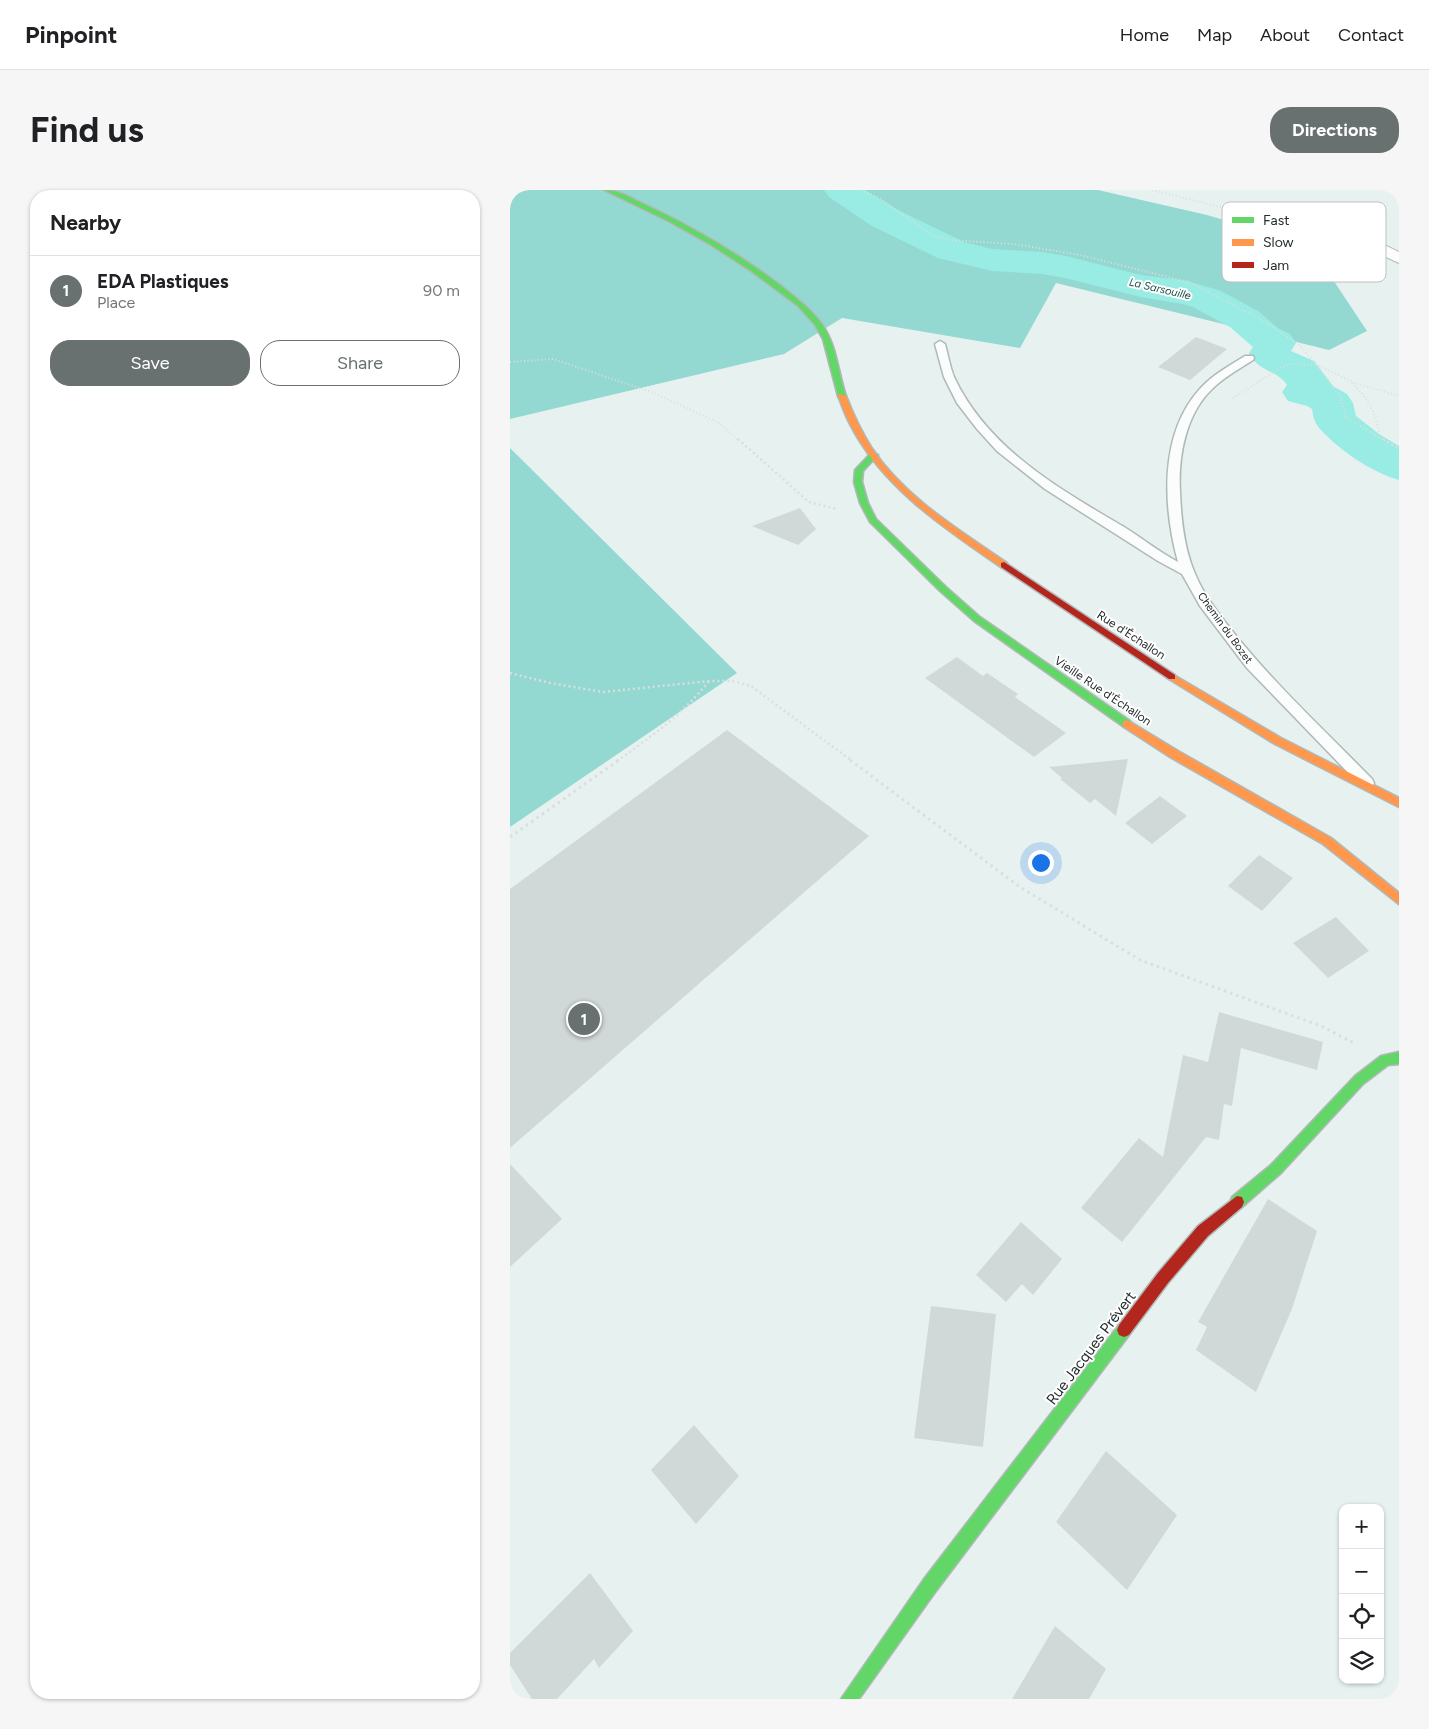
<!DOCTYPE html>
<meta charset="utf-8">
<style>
body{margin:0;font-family:Figtree,sans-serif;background:#f6f6f6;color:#202124}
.controls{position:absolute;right:15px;bottom:15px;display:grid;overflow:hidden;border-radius:10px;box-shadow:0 1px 4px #0004}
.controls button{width:45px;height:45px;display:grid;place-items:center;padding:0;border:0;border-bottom:1px solid #e0e0e0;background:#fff;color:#202124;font:25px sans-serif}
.you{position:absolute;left:530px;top:672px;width:18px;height:18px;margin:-12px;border:4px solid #fff;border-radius:50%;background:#1a73e8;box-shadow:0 0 0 8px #1a73e833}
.badge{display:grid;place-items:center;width:32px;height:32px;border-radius:50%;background:#687170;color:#fff;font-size:16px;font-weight:700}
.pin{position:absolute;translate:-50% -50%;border:2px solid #fff;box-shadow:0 1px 5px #0006}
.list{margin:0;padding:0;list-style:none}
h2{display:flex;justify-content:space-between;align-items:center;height:65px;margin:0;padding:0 20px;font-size:21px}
h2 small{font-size:16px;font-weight:400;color:#757577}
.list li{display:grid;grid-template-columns:32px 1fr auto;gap:15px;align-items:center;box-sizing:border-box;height:70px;padding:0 20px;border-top:1px solid #e0e0e0}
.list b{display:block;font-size:19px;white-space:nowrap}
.list p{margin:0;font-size:16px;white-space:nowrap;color:#757577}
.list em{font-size:16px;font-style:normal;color:#757577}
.actions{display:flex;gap:10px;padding:15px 20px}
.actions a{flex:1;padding:11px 0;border:1px solid #687170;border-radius:20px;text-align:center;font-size:18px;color:#687170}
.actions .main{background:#687170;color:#fff}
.icon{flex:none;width:28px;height:28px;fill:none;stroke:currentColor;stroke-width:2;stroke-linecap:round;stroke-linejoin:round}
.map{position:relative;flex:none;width:889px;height:1509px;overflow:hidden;border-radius:20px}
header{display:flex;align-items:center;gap:30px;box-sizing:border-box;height:70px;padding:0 25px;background:#fff;border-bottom:1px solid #e0e0e0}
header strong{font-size:24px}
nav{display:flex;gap:28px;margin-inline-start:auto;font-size:18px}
.intro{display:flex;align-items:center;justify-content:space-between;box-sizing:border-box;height:120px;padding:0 30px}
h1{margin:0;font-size:35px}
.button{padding:12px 22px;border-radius:20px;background:#687170;color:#fff;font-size:18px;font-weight:700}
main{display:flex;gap:30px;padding:0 30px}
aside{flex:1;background:#fff;border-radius:20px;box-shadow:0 1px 4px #0004}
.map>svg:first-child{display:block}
.forest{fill:#93d9d1}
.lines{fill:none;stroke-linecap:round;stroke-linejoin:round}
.river{fill:#99ece3;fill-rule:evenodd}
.building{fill:#d1d9d8}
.lane-casing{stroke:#b1b9b8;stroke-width:3}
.street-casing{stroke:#b1b9b8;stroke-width:2}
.fast-casing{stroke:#b1b9b8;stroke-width:3}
.slow-casing{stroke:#b1b9b8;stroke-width:3}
.jam-casing{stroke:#b1b9b8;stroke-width:3}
.path-far2{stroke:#dbdede;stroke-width:2;stroke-dasharray:1 2.5;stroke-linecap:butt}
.path-far1{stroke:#dbdede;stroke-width:2.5;stroke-dasharray:2 3;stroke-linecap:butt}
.path{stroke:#dbdede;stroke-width:3;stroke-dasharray:2.5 4;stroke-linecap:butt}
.lane{fill:#fbfdfd;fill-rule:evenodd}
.street{fill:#fbfdfd;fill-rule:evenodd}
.fast{fill:#63d668;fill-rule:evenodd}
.slow{fill:#ff974d;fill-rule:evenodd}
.jam{fill:#b3261e;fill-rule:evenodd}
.labels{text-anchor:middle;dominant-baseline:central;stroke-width:4;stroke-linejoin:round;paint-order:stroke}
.far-water-label{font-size:11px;font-style:italic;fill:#1a4d48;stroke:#fff}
.far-street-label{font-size:11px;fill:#242c2b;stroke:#fff}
.street-label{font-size:12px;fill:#242c2b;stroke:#fff}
.near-street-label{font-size:15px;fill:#242c2b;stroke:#fff}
.key{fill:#fff;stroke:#bdc0bf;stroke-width:1}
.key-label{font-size:14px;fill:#242c2b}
</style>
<header>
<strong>Pinpoint</strong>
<nav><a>Home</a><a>Map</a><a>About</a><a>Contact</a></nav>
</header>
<div class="intro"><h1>Find us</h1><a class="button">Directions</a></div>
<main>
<aside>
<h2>Nearby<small></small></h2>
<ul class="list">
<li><span class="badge">1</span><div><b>EDA Plastiques</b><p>Place</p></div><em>90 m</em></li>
</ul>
<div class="actions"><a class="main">Save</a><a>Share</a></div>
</aside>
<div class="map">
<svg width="889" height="1509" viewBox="0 0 889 1509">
<rect width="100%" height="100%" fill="#e7f2f0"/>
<g class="forest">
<path d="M0,0H588L697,25L800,55L857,141L819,160L546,93L510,158L332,128L274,164L0,229Z"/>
<path d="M0,258L227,483L0,637Z"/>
</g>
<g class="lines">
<path class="river" d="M314,0H355L388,20L454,52L482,59L532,62L556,66L631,85L678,91L711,101L748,121L768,138L780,144L786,153L781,161L804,171L823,196L837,204L843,213L846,226L869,244L889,256V290C863,283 829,260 811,240C805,234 803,227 802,219L797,216L778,211L772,202L777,195C766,179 748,182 739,163L743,157L720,137L683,117L672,114L631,107L555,88L532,84L482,81L428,68L362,36L319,7Z"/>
</g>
<g class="building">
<path d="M686,147L717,159L680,190L648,177Z"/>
<path d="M290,318L306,339L288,355L242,336Z"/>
<path d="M447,467L473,486L477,483L508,504L505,507L556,543L524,567L415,488Z"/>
<path d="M217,540L359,646L0,958V699Z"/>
<path d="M618,569L606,626L585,609L580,613L550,589L552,588L539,577Z"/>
<path d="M650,606L677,626L642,654L615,633Z"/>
<path d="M749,665L783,688L752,721L718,696Z"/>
<path d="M826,727L859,761L818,788L783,753Z"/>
<path d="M709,822L813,852L807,880L731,858L722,916L714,914L709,950L696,947L612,1052L571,1018L629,948L653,967L673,865L698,872Z"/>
<path d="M0,974L52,1029L0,1077Z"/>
<path d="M758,1009L807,1041L782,1119L746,1202L686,1160L697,1137L688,1132Z"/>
<path d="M511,1032L552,1069L523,1105L512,1094L496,1112L466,1085Z"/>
<path d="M421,1116L486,1124L473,1257L404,1248Z"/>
<path d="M184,1235L229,1286L186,1334L141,1280Z"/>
<path d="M596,1261L667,1325L617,1400L546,1332Z"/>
<path d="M80,1383L123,1441L89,1478L84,1469L47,1509H22L0,1475V1463Z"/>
<path d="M545,1436L596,1479L579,1509H502Z"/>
</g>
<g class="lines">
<defs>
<path id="lane" d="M430,151L435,154C438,165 440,177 444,187C477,258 549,299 614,337C632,348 649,362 668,372C653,317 649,245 689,200C702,185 719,176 735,166H743L744,168L743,170C729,179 714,187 702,199C676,224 668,266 670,301C671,329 674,360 686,386C694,405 707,421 719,437C762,492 813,539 862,589L864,593L862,597L857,599L852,597L737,478L690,416L672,384L648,371L535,299L487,261L467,239L447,213L434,187L425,154Z"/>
<path id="street" d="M748,21L854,45L889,62V73L843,52L743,29L740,26L743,23Z"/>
<g id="fast">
<path d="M94,0C109,0 123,9 136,15C183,37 229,64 270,95C285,107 301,119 312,134C327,156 328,182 336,206L335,208L328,206L313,149L305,135L288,116L241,81L201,55L160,32Z"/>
<path d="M361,263L368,265L353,281L352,292L358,313L366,329L436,397L470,427L620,531L622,534L620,537H614L464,431L430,401L360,332L350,313L344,292L345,280Z"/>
<path d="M889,862V874L878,875L853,894L771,983L732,1017L727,1018L722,1017L720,1012L722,1007L761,975L845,886L871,866Z"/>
<path d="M614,1133L619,1135L621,1140L619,1145L426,1401L349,1509H331L414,1389L609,1135Z"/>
</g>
<g id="slow">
<path d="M329,204L336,206C343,224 351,241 361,257C394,307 449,340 497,373V377H491C434,338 372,297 340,234C335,225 332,215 328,206Z"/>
<path d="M662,484L771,548L889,608V617L765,554L659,489L657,487Z"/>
<path d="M617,530L668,561L821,648L889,703V714L813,654L660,567L614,537L612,534L614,531Z"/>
</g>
<g id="jam">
<path d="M494,372L665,485V489H659L491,377V373Z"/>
<path d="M727,1006L732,1007L734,1012L732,1017L698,1046L658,1093L619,1145L614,1147L609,1145L607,1140L609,1135L648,1083L688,1036Z"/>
</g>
</defs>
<use href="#lane" class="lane-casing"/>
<use href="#street" class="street-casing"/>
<use href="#fast" class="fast-casing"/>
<use href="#slow" class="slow-casing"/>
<use href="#jam" class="jam-casing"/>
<g class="path-far2">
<path d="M351,0L369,8L422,45L440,50L504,54L570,65L678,92L747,127L788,154L807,175"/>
<path d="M642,0L723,20"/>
<path d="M0,172L43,169L144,203L209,233L229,251"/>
<path d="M842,193C859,209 867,225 870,248"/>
<path d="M723,208L770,178L781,174L807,175"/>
<path d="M875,251L836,227L830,206L807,175L845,193L889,206"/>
</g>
<g class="path-far1">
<path d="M228,249L299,312L326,319"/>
<path d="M873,249L889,259"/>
<path d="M0,483L40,493L93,502L199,491H222L241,496L342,571"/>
<path d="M107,571C141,547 173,524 199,491"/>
</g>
<g class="path">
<path d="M340,570L510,697L630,770L811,836L844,853"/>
<path d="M0,647L109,570"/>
</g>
<use href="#lane" class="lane"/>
<use href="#street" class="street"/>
<use href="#fast" class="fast"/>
<use href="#slow" class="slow"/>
<use href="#jam" class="jam"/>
</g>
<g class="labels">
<g class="far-water-label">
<text transform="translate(650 99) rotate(13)">La Sarsouille</text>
</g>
<g class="far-street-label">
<text transform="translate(715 438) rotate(54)">Chemin du Bozet</text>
</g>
<g class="street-label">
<text transform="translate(621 445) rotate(33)">Rue d'Échallon</text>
<text transform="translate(593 501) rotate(34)">Vieille Rue d'Échallon</text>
</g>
<g class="near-street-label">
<text transform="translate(581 1158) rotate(-53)">Rue Jacques Prévert</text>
</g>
</g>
<rect x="712" y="12" width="164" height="80" rx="8" class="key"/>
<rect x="722" y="27" width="22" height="6" fill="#63d668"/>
<rect x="722" y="49" width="22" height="7" fill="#ff974d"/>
<rect x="722" y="72" width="22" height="6" fill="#b3261e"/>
<g class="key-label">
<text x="753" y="35">Fast</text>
<text x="753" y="57">Slow</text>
<text x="753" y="80">Jam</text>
</g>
</svg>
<div class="controls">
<button>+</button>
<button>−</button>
<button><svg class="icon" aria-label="locate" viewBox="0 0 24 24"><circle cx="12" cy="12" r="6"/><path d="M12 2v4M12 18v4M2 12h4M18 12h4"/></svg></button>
<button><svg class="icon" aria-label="layers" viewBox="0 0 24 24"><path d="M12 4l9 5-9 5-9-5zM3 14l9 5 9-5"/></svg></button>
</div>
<div class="you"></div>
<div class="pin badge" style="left:74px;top:829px">1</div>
</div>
</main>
